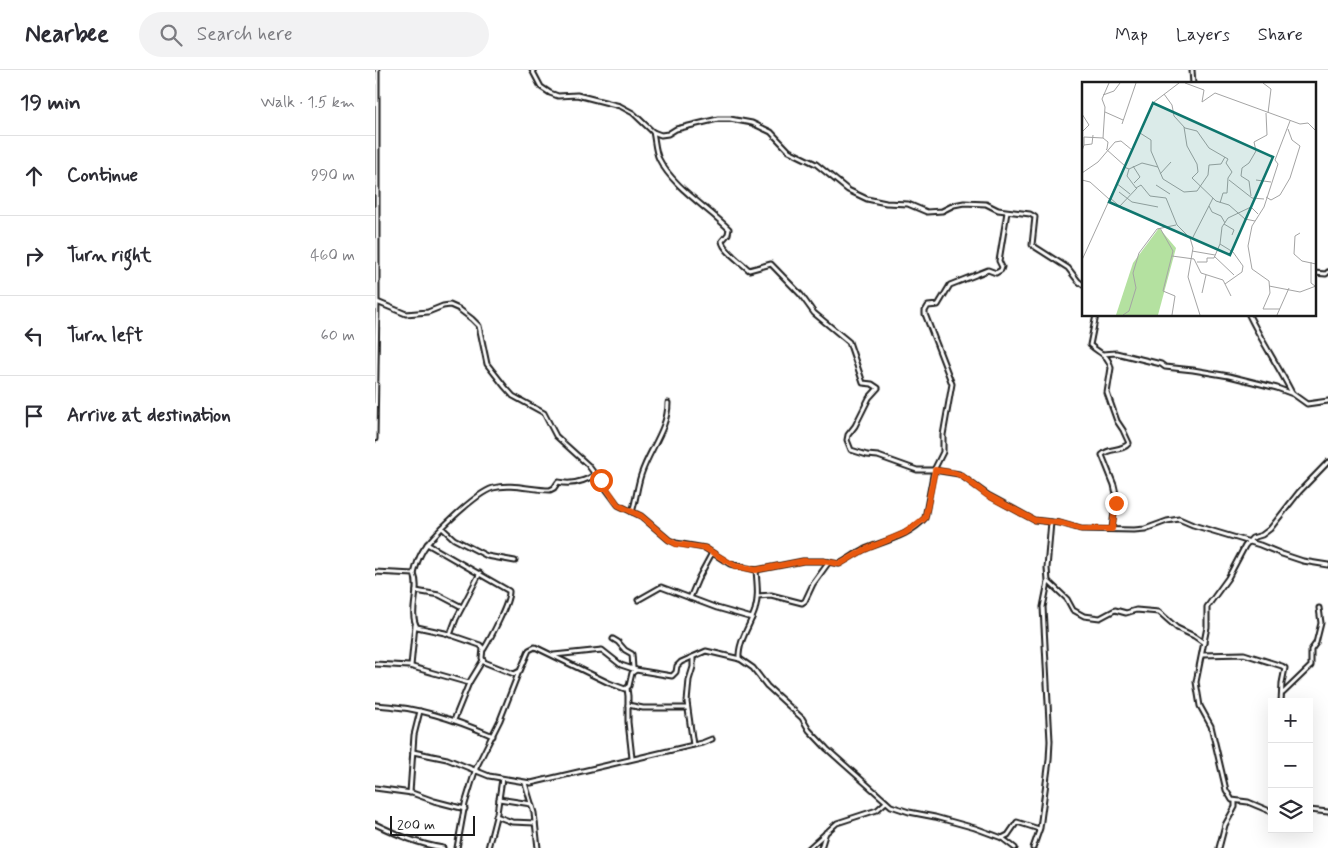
<!DOCTYPE html>
<meta charset="utf-8">
<style>
body{margin:0;font-family:Mynerve,sans-serif;background:#f2f2f3;color:#2b2b33}
.controls{position:absolute;right:15px;bottom:15px;display:grid;overflow:hidden;border-radius:0px;box-shadow:0 5px 20px #0002}
.controls button{width:45px;height:45px;display:grid;place-items:center;padding:0;border:0;border-bottom:1px solid #e1e1e2;background:#fff;color:#2b2b33;font:25px sans-serif}
.scale{position:absolute;left:15px;bottom:12px;width:85px;box-sizing:border-box;padding-left:5px;border:2px solid #1c1c1c;border-top:0;font-size:14px;line-height:18px;white-space:nowrap;color:#1c1c1c;-webkit-text-stroke:4px #fff;paint-order:stroke}
.stop{position:absolute;width:15px;height:15px;margin:-11px;border:4px solid #ea580c;border-radius:50%;background:#fff}
.stop.end{background:#ea580c;border-color:#fff;box-shadow:0 1px 5px #0008}
.list{margin:0;padding:0;list-style:none}
h2{display:flex;justify-content:space-between;align-items:center;height:65px;margin:0;padding:0 20px;font-size:21px}
h2 small{font-size:16px;font-weight:400;color:#7c7c81}
.list li{display:grid;grid-template-columns:32px 1fr auto;gap:15px;align-items:center;box-sizing:border-box;height:80px;padding:0 20px;border-top:1px solid #e1e1e2}
.list b{display:block;font-size:19px;white-space:nowrap}
.list em{font-size:16px;font-style:normal;color:#7c7c81}
.icon{flex:none;width:28px;height:28px;fill:none;stroke:currentColor;stroke-width:2;stroke-linecap:round;stroke-linejoin:round}
.map{position:relative;flex:none;width:953px;height:778px;overflow:hidden}
header{display:flex;align-items:center;gap:30px;box-sizing:border-box;height:70px;padding:0 25px;background:#fff;border-bottom:1px solid #e1e1e2}
header strong{font-size:24px}
nav{display:flex;gap:28px;margin-inline-start:auto;font-size:18px}
.search{width:350px;height:45px;background:#f2f2f3;display:flex;align-items:center;gap:12px;box-sizing:border-box;padding:0 18px;border-radius:28px;color:#7c7c81;font-size:19px}
main{display:flex}
aside{flex:1;background:#fff}
.map>svg:first-child{display:block}
.lines{fill:none;stroke-linecap:round;stroke-linejoin:round}
.street-casing{stroke:#1c1c1c;stroke-width:7}
.street{stroke:#fff;stroke-width:3}
.route{stroke:#ea580c;stroke-width:6}
.inset-road{fill:none;stroke:#a4a4a4;stroke-width:1}
.view{fill:#0f766e;fill-opacity:0.15;stroke:#0f766e;stroke-width:2.5}
.inset-edge{fill:none;stroke:#1c1c1c;stroke-width:2.5}
</style>
<header>
<strong>Nearbee</strong>
<div class="search"><svg class="icon" aria-label="search" viewBox="0 0 24 24"><circle cx="10" cy="10" r="6"/><path d="M15 15l6 6"/></svg>Search here</div>
<nav><a>Map</a><a>Layers</a><a>Share</a></nav>
</header>
<main>
<aside>
<h2>19 min<small>Walk · 1.5 km</small></h2>
<ul class="list">
<li><svg class="icon" aria-label="ahead" viewBox="0 0 24 24"><path d="M12 20V5M6 11l6-6 6 6"/></svg><div><b>Continue</b></div><em>990 m</em></li>
<li><svg class="icon" aria-label="right" viewBox="0 0 24 24"><path d="M7 20v-9h11M14 6l5 5-5 5"/></svg><div><b>Turn right</b></div><em>460 m</em></li>
<li><svg class="icon" aria-label="left" viewBox="0 0 24 24"><path d="M17 20v-9H6M10 6l-5 5 5 5"/></svg><div><b>Turn left</b></div><em>60 m</em></li>
<li><svg class="icon" aria-label="arrive" viewBox="0 0 24 24"><path d="M6 21V4h12l-3 4 3 4H6"/></svg><div><b>Arrive at destination</b></div></li>
</ul>
</aside>
<div class="map">
<svg width="953" height="778" viewBox="0 0 953 778">
<rect width="100%" height="100%" fill="#fff"/>
<filter id="ink" filterUnits="userSpaceOnUse"><feTurbulence type="fractalNoise" baseFrequency=".02" numOctaves="2"/><feDisplacementMap in="SourceGraphic" scale="10" xChannelSelector="R" yChannelSelector="G"/><feConvolveMatrix kernelMatrix="1 2 1 2 8 2 1 2 1" color-interpolation-filters="sRGB"/></filter>
<g filter="url(#ink)">
<g class="lines">
<defs>
<g id="street">
<path d="M157,0L166,17L175,23L183,26L202,25L245,36L258,43L278,62L286,65L293,64L301,59L343,49H355L377,53L396,62L414,81L441,94L473,120L492,129L511,133L533,134L552,142L567,141L579,135L589,133L611,134L623,140L655,144L660,147L657,175L693,198L703,211L708,215"/>
<path d="M817,0L818,14"/>
<path d="M278,62C280,70 280,81 284,89C298,117 332,137 354,159L353,164L347,171C348,180 367,193 374,200L396,194L426,225L439,243L474,272L488,313L497,314L503,318L494,328L480,356L473,365L472,370L476,380L492,385L503,386L542,400H559L584,404L613,425L659,450L685,453L706,459L759,460L770,459L792,451L804,449L818,455L885,475L907,484L928,491L953,495"/>
<path d="M939,203L951,204L953,202"/>
<path d="M2,232L31,244L53,242L68,236L75,235L84,239L97,249L104,256L112,294L130,317L138,326L169,343L181,366L213,395L243,435L266,446L294,470L301,473L330,478L355,494L381,500L428,491H448L464,494C472,490 480,484 488,480C508,471 535,466 550,448L559,400L568,382V365L577,314L550,244V241L553,236L563,235L575,215L613,200L621,203L626,200L627,197L624,191L632,142"/>
<path d="M721,245L715,275C725,284 733,284 736,298L732,323L742,351L748,360L754,373C747,382 734,377 727,385L739,415L741,424L737,459"/>
<path d="M874,245C887,272 904,297 917,323"/>
<path d="M728,284L741,283L786,294L790,297L818,300L854,306L902,318L918,324L932,334L953,331"/>
<path d="M0,369L2,232V0"/>
<path d="M257,442C261,430 262,417 266,405C274,380 293,359 293,333"/>
<path d="M67,458L79,469L112,486L140,491"/>
<path d="M52,474L134,521C135,532 115,569 109,579"/>
<path d="M0,502L39,504C46,520 33,542 42,557L70,563L105,575L108,578L107,588L109,592L139,604L145,601L154,580L160,577L234,613L250,619L254,616L257,603L261,600L297,606L301,602L302,596L306,592L331,581L365,589L378,598L392,616L427,648L434,660L452,679L516,736L534,742L560,747L600,758L627,768L640,778"/>
<path d="M39,504C41,496 43,489 47,482C55,467 101,423 118,418C136,413 157,420 175,420L179,418L183,412C196,415 209,412 221,404"/>
<path d="M674,512L692,529L698,540L709,546L725,548L740,540L751,543L761,540L784,542L802,558L819,566L829,573"/>
<path d="M41,521L64,525L87,537"/>
<path d="M383,526L396,525L427,533L430,531L438,514L454,492"/>
<path d="M315,528L323,509L337,483"/>
<path d="M263,530L286,517L342,538L377,548"/>
<path d="M75,565L81,549L105,503"/>
<path d="M238,569L243,572L250,580L257,584L258,598"/>
<path d="M179,585L227,580L246,595L261,600"/>
<path d="M827,585L869,584L907,596L910,598L907,613L906,632"/>
<path d="M364,589C363,571 375,556 380,540C384,526 382,514 381,500"/>
<path d="M0,594L34,596L94,613"/>
<path d="M36,596L40,555"/>
<path d="M252,618L253,626V652L257,688"/>
<path d="M908,623L936,596V580L941,573L946,553L944,538"/>
<path d="M0,635C42,637 79,649 118,666"/>
<path d="M253,635L268,638H312"/>
<path d="M79,650L94,613L108,590"/>
<path d="M318,675L312,632L314,610L318,597V587"/>
<path d="M38,682L72,689L114,706L156,713L327,673L337,669"/>
<path d="M150,713L159,743L163,778"/>
<path d="M0,718L37,723L59,731L90,739"/>
<path d="M35,723L39,665L45,641"/>
<path d="M124,729L156,734"/>
<path d="M934,740L953,742"/>
<path d="M897,742L873,732L857,730L851,720L836,656L825,636L821,612L832,557V537L853,508L870,476L877,468L887,465L895,459L924,422L953,392"/>
<path d="M121,746L137,752L160,753"/>
<path d="M0,754C23,765 43,774 68,778"/>
<path d="M627,768L633,765L642,752L664,759"/>
<path d="M82,778L90,734L101,698L125,650L143,604"/>
<path d="M113,778L122,743L127,709"/>
<path d="M434,778L462,753L502,740L511,732"/>
<path d="M446,778L451,762"/>
<path d="M658,778L665,758L674,690L675,671L668,537L673,512L672,498L676,452"/>
<path d="M844,778L850,755L860,737V731"/>
</g>
</defs>
<use href="#street" class="street-casing"/>
<use href="#street" class="street"/>
</g>
</g>
<g class="lines" filter="url(#ink)">
<path class="route" d="M226,410L243,435L266,446L294,470L301,474L330,478L360,496L381,500L428,491H448L465,494L489,480L530,463L550,448L560,400L580,403L587,406L612,425L659,450L685,453L706,459H737L741,433"/>
</g>
<g transform="translate(707 12)">
<rect width="234" height="234" fill="#fff"/>
<path d="M77,146L94,166L76,233H34L51,181Z" fill="#b4e1a0"/>
<path class="inset-road" d="M103,1L122,8L120,20L133,11L218,42L226,41L234,49M181,1L189,7L186,31M82,12L90,23L92,34L103,46L115,49L127,66L146,77L144,81L150,90L146,96L145,111H141L138,121M21,13L32,9L38,1M23,30L41,38M0,32L7,43L0,50M40,42L54,1M102,45L105,64L115,82L116,90L110,96L134,119L147,123L163,137L173,139M58,51L69,58V69L81,97L102,110L115,109L126,93L127,83L139,82L143,75M2,63V55L21,56M24,67L43,84M25,67L26,60L21,56L23,25L20,17L27,1M0,69L2,63L10,62L11,53M51,84L58,95L52,101M42,85L47,87L45,94L54,106L59,103L68,114L84,116L95,143L108,156L111,166L106,195L118,233M47,87L60,81L76,85M0,91L16,80L33,60L39,59L50,68M78,92L89,80M0,98L8,100L27,117M147,98L170,116L182,117M174,98L189,100M34,101L48,112M74,103L88,112M37,110L50,120L76,125M169,114L167,99L159,94L160,86L167,81L174,69L172,60L185,53L184,31M184,115L189,118L198,113L208,96L218,64L210,58L206,47M28,116L42,128M127,124L130,130L139,134L143,141M37,125L55,106M142,142L152,148L150,153M78,146L91,169L81,209L93,214L90,233M218,151L213,154L212,172L220,179L234,182M110,157L131,116M110,169L133,173M90,174L112,177L119,191L141,198L149,214M132,174L152,193M0,178L72,20L97,1M115,180H125V176H132L138,162M229,180V201L233,204M143,202L160,190L161,184L151,170L138,162L140,145L146,136L169,125L176,132M187,204L218,210L234,204M120,211L124,193M198,227H181L188,211L187,199L170,187L166,164L170,144L182,125L196,82L193,78L208,39M41,233L47,229L54,206L51,191L57,171L75,147L94,143M195,233L207,206"/>
<path class="view" d="M71,21L191,75L148,173L27,120Z"/>
<rect width="234" height="234" class="inset-edge"/>
</g>
</svg>
<div class="controls">
<button>+</button>
<button>−</button>
<button><svg class="icon" aria-label="layers" viewBox="0 0 24 24"><path d="M12 4l9 5-9 5-9-5zM3 14l9 5 9-5"/></svg></button>
</div>
<div class="scale">200 m</div>
<div class="stop" style="left:226px;top:410px"></div>
<div class="stop end" style="left:741px;top:433px"></div>
</div>
</main>
